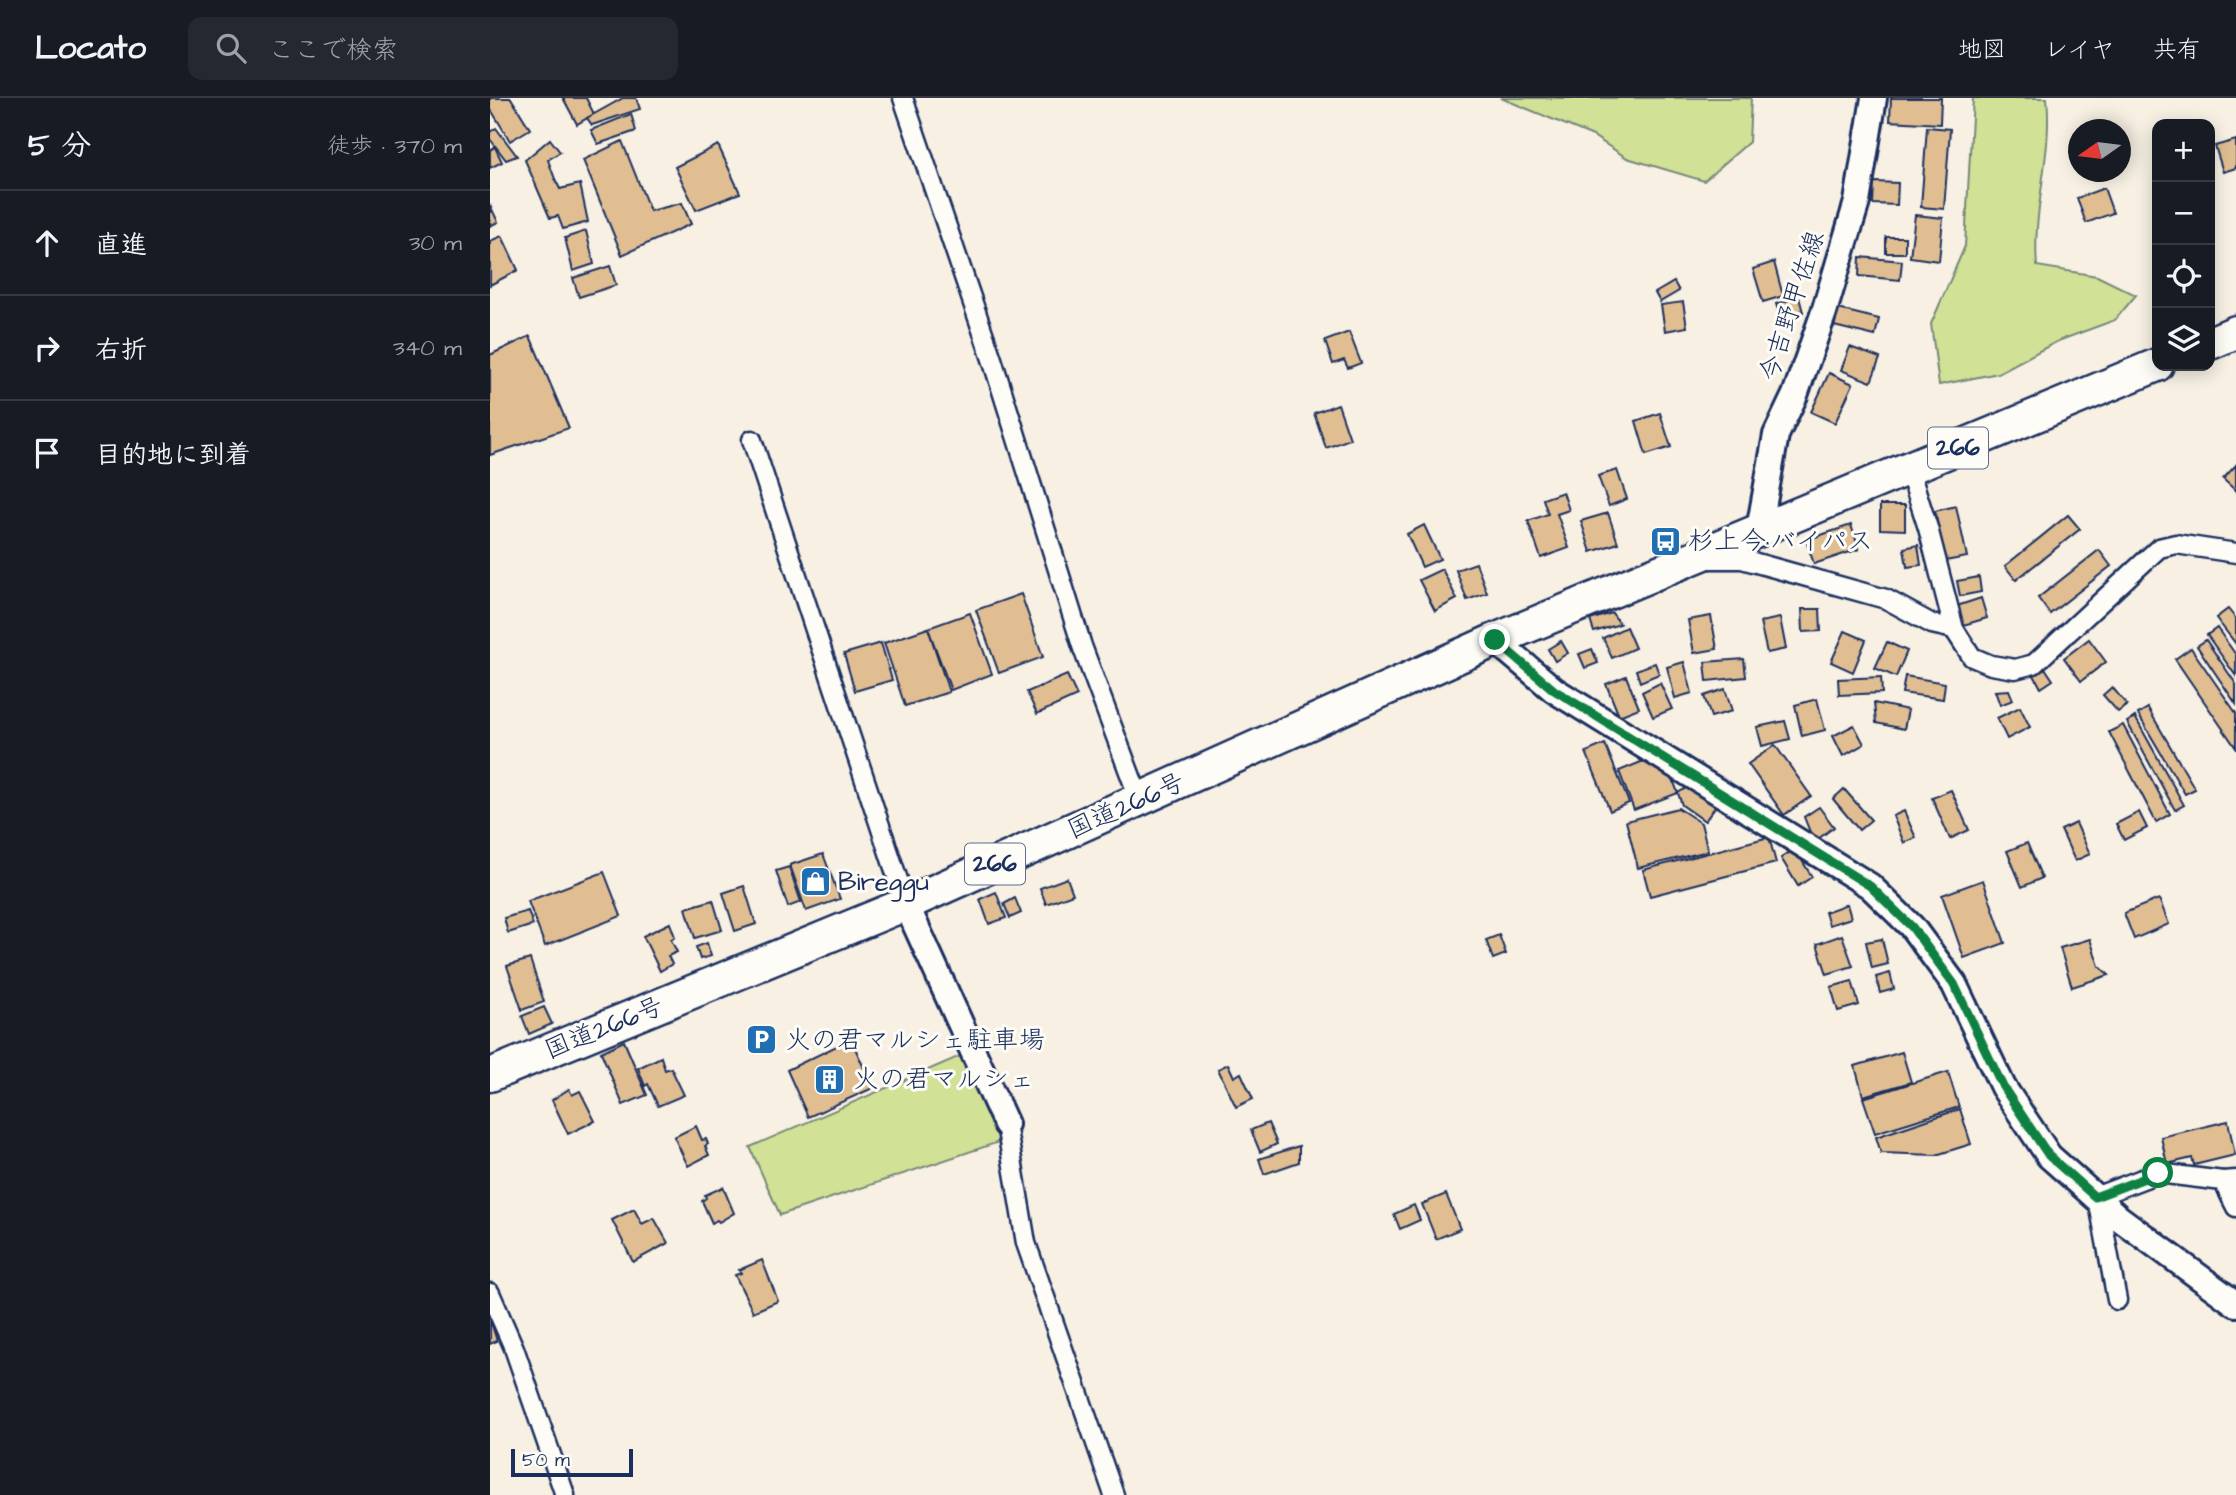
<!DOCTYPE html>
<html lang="ja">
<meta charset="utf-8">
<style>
body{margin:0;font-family:"Architects Daughter","Klee One",sans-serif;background:#242831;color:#f1f3f6}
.controls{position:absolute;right:21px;top:21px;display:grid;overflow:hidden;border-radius:14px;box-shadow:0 4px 18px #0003}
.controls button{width:63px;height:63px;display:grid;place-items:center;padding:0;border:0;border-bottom:2px solid #363941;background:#171b24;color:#f1f3f6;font:35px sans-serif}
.compass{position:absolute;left:1578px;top:21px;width:63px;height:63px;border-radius:50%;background:#171b24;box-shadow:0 4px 18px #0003;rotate:256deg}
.scale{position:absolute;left:21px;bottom:18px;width:122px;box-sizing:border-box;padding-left:7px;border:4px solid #1b2f5e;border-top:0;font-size:19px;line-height:24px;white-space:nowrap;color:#1b2f5e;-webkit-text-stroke:5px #fdfcf7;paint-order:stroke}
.stop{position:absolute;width:21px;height:21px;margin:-16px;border:5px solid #0b8043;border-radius:50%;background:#fff}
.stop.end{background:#0b8043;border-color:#fff;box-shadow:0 2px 7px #0008}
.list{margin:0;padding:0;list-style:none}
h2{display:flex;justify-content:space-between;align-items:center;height:91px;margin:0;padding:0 28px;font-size:30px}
h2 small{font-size:23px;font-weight:400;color:#9ea1a6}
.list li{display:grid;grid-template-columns:46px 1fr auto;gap:21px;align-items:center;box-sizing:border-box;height:105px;padding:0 28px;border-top:2px solid #363941}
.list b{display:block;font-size:26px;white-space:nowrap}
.list em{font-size:23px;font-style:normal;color:#9ea1a6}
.icon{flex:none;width:38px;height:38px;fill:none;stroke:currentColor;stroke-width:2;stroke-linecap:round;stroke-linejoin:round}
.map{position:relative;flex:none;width:1746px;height:1397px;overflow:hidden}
header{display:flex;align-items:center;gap:42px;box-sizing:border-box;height:98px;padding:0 35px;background:#171b24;border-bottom:2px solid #363941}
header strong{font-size:33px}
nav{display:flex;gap:38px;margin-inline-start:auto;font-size:24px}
.search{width:490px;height:63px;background:#242831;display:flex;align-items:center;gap:18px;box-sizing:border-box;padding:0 24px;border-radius:14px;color:#9ea1a6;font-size:26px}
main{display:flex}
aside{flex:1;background:#171b24}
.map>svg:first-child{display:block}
.green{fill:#d1e195;stroke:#76887a;stroke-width:2}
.building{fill:#e0be92;stroke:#1b2f5e;stroke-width:2}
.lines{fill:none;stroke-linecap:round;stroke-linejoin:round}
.street-casing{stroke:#1b2f5e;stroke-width:23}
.secondary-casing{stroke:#1b2f5e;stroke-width:30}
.highway-casing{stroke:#1b2f5e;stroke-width:37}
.street{stroke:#fdfcf7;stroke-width:18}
.secondary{stroke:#fdfcf7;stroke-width:24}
.highway{stroke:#fdfcf7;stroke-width:32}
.route{stroke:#0b8043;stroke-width:9}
.labels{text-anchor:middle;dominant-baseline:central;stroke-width:6;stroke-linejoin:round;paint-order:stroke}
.shield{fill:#fdfcf7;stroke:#5f6c8c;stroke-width:2}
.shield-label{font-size:24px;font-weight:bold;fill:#1b2f5e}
.street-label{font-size:26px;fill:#1b2f5e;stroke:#fdfcf7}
.poi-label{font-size:26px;fill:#1b2f5e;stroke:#fdfcf7;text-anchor:start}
</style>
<header>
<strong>Locato</strong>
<div class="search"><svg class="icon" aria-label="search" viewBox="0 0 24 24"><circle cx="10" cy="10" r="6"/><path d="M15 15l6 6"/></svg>ここで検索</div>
<nav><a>地図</a><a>レイヤ</a><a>共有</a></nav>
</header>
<main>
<aside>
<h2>5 分<small>徒歩 · 370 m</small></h2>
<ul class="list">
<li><svg class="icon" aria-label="ahead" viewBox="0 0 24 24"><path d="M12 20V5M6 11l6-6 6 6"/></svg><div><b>直進</b></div><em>30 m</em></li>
<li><svg class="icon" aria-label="right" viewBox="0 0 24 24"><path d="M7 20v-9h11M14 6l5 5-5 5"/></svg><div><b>右折</b></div><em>340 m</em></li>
<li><svg class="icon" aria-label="arrive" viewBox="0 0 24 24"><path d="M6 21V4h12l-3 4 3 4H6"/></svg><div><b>目的地に到着</b></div></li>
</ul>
</aside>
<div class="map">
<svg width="1746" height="1397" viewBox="0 0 1746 1397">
<rect width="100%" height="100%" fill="#f7f0e3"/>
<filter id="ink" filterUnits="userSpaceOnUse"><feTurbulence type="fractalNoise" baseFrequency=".0143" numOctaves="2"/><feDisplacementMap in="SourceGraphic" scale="14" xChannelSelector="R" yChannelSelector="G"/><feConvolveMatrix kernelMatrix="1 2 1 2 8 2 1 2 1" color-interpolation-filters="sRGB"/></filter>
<g filter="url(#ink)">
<g class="green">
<path d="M1011,0H1261L1259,44L1214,83L1137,60L1103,38Z"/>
<path d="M1483,0H1557C1563,56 1542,112 1547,168L1607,178L1646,197L1625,222L1568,243L1508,275L1449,287L1441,226L1475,148Z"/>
<path d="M477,955L515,1042L290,1117L260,1049Z"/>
</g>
<g class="building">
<path d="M0,0H21L40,31L20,43L0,10Z"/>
<path d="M73,0H96L104,16L87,26Z"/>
<path d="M133,0H146L150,11L102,27L97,20Z"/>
<path d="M1401,0H1451L1450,26L1400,23Z"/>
<path d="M141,16L146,33L108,46L101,32Z"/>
<path d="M1437,29L1460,31L1454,111L1431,109Z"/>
<path d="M6,30L27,58L16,62L0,41V34Z"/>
<path d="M60,41L70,54L58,62L65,81L70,91L90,86L98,124L73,131L68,118L60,120L35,62Z"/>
<path d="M1746,42V70L1733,74L1725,48Z"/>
<path d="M132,43L160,113L192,105L201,126L132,157L93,62Z"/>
<path d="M228,47L250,95L206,112L185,69Z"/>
<path d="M5,49L12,64L0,70V52Z"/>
<path d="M1384,84L1408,85L1407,107L1383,106Z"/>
<path d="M1614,90L1623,115L1596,125L1587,100Z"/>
<path d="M0,107L8,124L0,128Z"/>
<path d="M1425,117L1453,120L1449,163L1420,159Z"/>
<path d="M96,133L104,166L83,173L75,140Z"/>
<path d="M12,138L28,172L0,187V143Z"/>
<rect x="1396" y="139" width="19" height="16"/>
<path d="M1370,159L1412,163L1410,182L1369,178Z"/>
<path d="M1284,164L1293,198L1273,204L1263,171Z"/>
<path d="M120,168L126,187L89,199L83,180Z"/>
<path d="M1184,184L1189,193L1170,204L1165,195Z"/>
<path d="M1309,199L1313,214L1291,221L1286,206Z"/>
<path d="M1193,204L1197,229L1175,233L1171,207Z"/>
<path d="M1348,211L1389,221L1385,238L1344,228Z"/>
<path d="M859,234L871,265L858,270L854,262L843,266L835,243Z"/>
<path d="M40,238L79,330L0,357V257Z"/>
<path d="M1360,249L1390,260L1381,284L1351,272Z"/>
<path d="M1339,275L1363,286L1345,325L1321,314Z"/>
<path d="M848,306L860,341L836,350L824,315Z"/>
<path d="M1170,315L1181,349L1156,357L1146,323Z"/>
<path d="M1746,367V393L1733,381Z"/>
<path d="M1127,372L1137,401L1119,408L1108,378Z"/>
<path d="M1073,394L1079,412L1067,416L1079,450L1051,460L1038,423L1058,416L1053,401Z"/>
<path d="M1390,407H1415V432L1390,431Z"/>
<path d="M1466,408L1477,459L1455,463L1445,413Z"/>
<path d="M1118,415L1128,445L1101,454L1091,423Z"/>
<path d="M1578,417L1590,431L1526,482L1515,468Z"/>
<path d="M934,427L950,461L932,469L917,436Z"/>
<path d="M1361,427L1369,451L1324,466L1316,442Z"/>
<path d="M1428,447L1431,467L1417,469L1414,450Z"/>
<path d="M1609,452L1621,468L1560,516L1548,500Z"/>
<path d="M986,465L997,495L977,502L966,472Z"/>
<path d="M952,471L967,501L945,513L929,482Z"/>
<path d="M1489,479L1491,494L1470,498L1467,483Z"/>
<path d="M531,496L553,559L509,575L486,512Z"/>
<path d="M1491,500L1497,520L1470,528L1464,509Z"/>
<path d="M1312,511H1330L1331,533L1313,534Z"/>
<path d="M1738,511L1746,521V546L1726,520Z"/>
<path d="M480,515L502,576L461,592L438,530Z"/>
<path d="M1122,515L1130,526L1104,534L1100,522Z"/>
<path d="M1221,518L1227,551L1204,555L1198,522Z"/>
<path d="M1290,520L1296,551L1277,555L1270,524Z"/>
<path d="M1136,529L1145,550L1122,560L1113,540Z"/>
<path d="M438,530L459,594L415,608L394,545Z"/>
<path d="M1727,530L1746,557V578L1717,537Z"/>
<path d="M1355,533L1376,542L1363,574L1341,564Z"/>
<path d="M1599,541L1616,564L1591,583L1574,560Z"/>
<path d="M1716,542L1746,586V606L1707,548Z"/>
<path d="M1071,543L1078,555L1065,563L1058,551Z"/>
<path d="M1397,544L1417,553L1406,579L1385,570Z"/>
<path d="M391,545L402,582L365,593L354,556Z"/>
<path d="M1701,550L1746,615V650L1685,561Z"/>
<path d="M1102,551L1108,565L1095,570L1089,556Z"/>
<path d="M1254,561L1256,579L1217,583L1215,564Z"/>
<path d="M1194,564L1202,595L1185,600L1177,569Z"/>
<path d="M1165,565L1169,576L1150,584L1146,572Z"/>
<path d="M1555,570L1563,582L1551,590L1544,577Z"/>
<path d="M577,577L587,598L547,616L537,594Z"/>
<path d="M1136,578L1149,610L1129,618L1116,586Z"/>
<path d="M1415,578L1455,585L1453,601L1412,595Z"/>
<path d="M1391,579L1392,595L1349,597L1348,581Z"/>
<path d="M1170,585L1182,611L1163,619L1152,594Z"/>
<path d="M1622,589L1637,607L1628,614L1613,597Z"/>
<path d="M1235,591L1242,613L1221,619L1214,598Z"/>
<path d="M1519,592L1523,602L1510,607L1505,593Z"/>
<path d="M1327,601L1335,632L1312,638L1305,607Z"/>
<path d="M1384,605L1418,612L1414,631L1386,625Z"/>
<path d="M1530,609L1540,629L1517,641L1507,620Z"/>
<path d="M1658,610L1705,691L1695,696L1648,616Z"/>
<path d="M1645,619L1694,707L1685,712L1637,624Z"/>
<path d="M1295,623L1300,641L1272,648L1267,629Z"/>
<path d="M1364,627L1374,646L1353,658L1343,638Z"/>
<path d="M1633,627L1680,716L1666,724L1619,634Z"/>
<path d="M1115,646L1139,705L1120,713L1096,654Z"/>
<path d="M1285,647L1321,698L1294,717L1258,666Z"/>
<path d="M1161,660L1180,674L1188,695L1144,712L1129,673Z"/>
<path d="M1200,688L1227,706L1215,723L1192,707L1188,695Z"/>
<path d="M1354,691L1381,722L1369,732L1343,701Z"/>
<path d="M1461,692L1479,732L1460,741L1442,700Z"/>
<path d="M1329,709L1344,729L1324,744L1314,719Z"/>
<path d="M1188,710L1211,725L1218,753L1148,770L1136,723Z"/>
<path d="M1414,713L1426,740L1414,745L1403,718Z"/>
<path d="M1649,714L1657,730L1634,742L1626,726Z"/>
<path d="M1586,725L1600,756L1585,763L1571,732Z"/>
<path d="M1279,739L1286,765L1160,798L1153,772Z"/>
<path d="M1537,745L1552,780L1532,789L1517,753Z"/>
<path d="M1305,751L1322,779L1308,788L1291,760Z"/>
<path d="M333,756L350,801L316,813L300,767Z"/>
<path d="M299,769L311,804L298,809L286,773Z"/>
<path d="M114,774L131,818L55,848L38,803Z"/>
<path d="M577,780L583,796L556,806L550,790Z"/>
<path d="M1493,782L1515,845L1474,860L1452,797Z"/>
<path d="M254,788L266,826L245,833L233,795Z"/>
<path d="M506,794L516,820L499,826L490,801Z"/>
<path d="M525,800L531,815L520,820L514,806Z"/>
<path d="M1669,801L1679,826L1644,841L1634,815Z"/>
<path d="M223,802L232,832L205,840L196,810Z"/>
<path d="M1357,806L1361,820L1339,827L1335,814Z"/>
<path d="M38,813L43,827L18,835L14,820Z"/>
<path d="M180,825L185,839L181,842L187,854L178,858L182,866L170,873L153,838Z"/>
<path d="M1009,837L1016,856L1003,861L996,842Z"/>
<path d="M1352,837L1363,868L1337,876L1327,846Z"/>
<path d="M1392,841L1398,866L1382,870L1376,844Z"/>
<path d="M1600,841L1609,868L1619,877L1582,889L1570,850Z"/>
<path d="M217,845L221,858L210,861L206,849Z"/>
<path d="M40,861L54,904L32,912L17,868Z"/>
<path d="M1400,875L1404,891L1390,895L1386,879Z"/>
<path d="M1362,883L1369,907L1348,913L1341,889Z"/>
<path d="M54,909L62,926L39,936L32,918Z"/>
<path d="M361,941L383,990L318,1019L297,972Z"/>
<path d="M134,943L157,997L133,1007L111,954Z"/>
<path d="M1412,954L1421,984L1373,998L1365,968Z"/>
<path d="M171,959L175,972L181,970L194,997L168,1008L158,986L155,988L148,970Z"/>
<path d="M738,966L744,979L751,975L763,1001L746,1009L728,971Z"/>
<path d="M1458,974L1469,1009L1385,1035L1373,1000Z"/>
<path d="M79,991L82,997L90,993L105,1023L78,1036L62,1002Z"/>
<path d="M1470,1011L1481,1046L1446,1057L1391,1055L1386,1039Z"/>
<path d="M1738,1023L1745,1057L1704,1067L1702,1060L1677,1066L1671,1039Z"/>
<path d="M778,1025L787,1046L770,1054L761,1032Z"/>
<path d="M206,1028L212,1042L216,1041L218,1046L215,1048L219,1057L198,1068L184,1039Z"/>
<path d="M809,1048V1064L774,1076L769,1061Z"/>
<path d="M233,1089L244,1115L229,1124L227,1122L222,1125L212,1103L216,1100L215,1097Z"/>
<path d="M956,1096L970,1131L946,1141L932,1106Z"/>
<path d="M924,1107L930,1122L910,1131L904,1116Z"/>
<path d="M144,1111L152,1126L164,1120L178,1145L143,1164L122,1122Z"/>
<path d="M272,1162L288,1203L263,1214L245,1177L251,1175L249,1172Z"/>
<path d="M0,1221L7,1243L0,1246Z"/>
</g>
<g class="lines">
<defs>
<g id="street">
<path d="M413,0L502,261L592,548L650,703"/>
<path d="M262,342L416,806"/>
<path d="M1419,371L1438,430L1464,531L1482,559L1501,567L1525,571L1544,566L1669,450L1686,446L1746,455"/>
<path d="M1217,461H1252L1396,501L1442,526L1464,531"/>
<path d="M516,1026L536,1145L624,1397"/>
<path d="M1733,1083L1746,1109"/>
<path d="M0,1195L24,1250L75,1397"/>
<path d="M1627,1202L1610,1111L1605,1099L1668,1075L1733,1083L1746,1082"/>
</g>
<g id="secondary">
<path d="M1269,432L1286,337L1305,297L1334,214L1367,104L1384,0"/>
<path d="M1005,542L1064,592L1380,788L1422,829L1464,886L1513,989L1559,1058L1629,1120L1746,1206"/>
<path d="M416,806L516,1026"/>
</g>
<g id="highway">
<path d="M1720,245L1746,234"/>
<path d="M0,977L416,806L1005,542L1667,267"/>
</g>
</defs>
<use href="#street" class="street-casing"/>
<use href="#secondary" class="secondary-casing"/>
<use href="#highway" class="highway-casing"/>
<use href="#street" class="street"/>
<use href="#secondary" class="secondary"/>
<use href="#highway" class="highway"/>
</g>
</g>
<g class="lines" filter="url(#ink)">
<path class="route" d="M1005,542L1064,592L1380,788L1422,829L1464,886L1513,989L1559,1058L1605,1099L1668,1075"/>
</g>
<defs>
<symbol id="bus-square" viewBox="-11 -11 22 22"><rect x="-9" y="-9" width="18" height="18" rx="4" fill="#1f6fb2" stroke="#fdfcf7"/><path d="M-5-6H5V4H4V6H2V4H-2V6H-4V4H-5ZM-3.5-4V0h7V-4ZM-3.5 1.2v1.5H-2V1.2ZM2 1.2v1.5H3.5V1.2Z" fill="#fff"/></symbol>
<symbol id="shop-square" viewBox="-11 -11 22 22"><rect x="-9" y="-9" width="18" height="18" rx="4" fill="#1f6fb2" stroke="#fdfcf7"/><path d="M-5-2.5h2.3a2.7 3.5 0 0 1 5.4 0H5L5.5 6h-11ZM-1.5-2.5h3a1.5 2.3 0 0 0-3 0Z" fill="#fff"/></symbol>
<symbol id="parking-square" viewBox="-11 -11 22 22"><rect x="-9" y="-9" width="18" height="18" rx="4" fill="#1f6fb2" stroke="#fdfcf7"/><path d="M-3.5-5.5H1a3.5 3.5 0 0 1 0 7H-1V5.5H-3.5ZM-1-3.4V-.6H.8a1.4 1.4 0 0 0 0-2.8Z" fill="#fff"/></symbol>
<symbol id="building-square" viewBox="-11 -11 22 22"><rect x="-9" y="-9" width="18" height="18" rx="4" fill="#1f6fb2" stroke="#fdfcf7"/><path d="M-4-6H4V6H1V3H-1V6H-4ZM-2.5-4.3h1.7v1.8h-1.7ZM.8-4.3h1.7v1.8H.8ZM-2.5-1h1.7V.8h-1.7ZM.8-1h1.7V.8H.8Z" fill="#fff"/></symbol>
</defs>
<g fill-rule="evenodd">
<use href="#bus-square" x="1158" y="426" width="35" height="35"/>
<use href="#shop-square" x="308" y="766" width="35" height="35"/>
<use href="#parking-square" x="254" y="924" width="35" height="35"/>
<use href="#building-square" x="322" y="964" width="35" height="35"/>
</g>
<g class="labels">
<g class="shield">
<rect x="1438" y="329.5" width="60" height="41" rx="5"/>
<rect x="475" y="745.5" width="60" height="41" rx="5"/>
</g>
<g class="shield-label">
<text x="1468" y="350">266</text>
<text x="505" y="766">266</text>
</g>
<g class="street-label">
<text transform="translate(1302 208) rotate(-72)">今吉野甲佐線</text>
<text transform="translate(636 708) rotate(-24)">国道266号</text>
<text transform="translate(114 930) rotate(-22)">国道266号</text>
</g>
<g class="poi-label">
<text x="1198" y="443">杉上今·バイパス</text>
<text x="348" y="784">Bireggu</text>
<text x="295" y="942">火の君マルシェ駐車場</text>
<text x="363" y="981">火の君マルシェ</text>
</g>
</g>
</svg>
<div class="controls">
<button>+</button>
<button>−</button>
<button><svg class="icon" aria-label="locate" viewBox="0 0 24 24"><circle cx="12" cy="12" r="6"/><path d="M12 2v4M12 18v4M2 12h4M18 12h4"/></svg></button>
<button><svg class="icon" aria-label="layers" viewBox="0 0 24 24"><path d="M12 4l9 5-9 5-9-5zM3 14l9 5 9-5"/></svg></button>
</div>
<svg class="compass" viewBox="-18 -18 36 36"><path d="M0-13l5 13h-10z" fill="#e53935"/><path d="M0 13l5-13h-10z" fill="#9ea1a6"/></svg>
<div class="scale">50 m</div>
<div class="stop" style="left:1668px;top:1075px"></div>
<div class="stop end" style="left:1005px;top:542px"></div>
</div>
</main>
